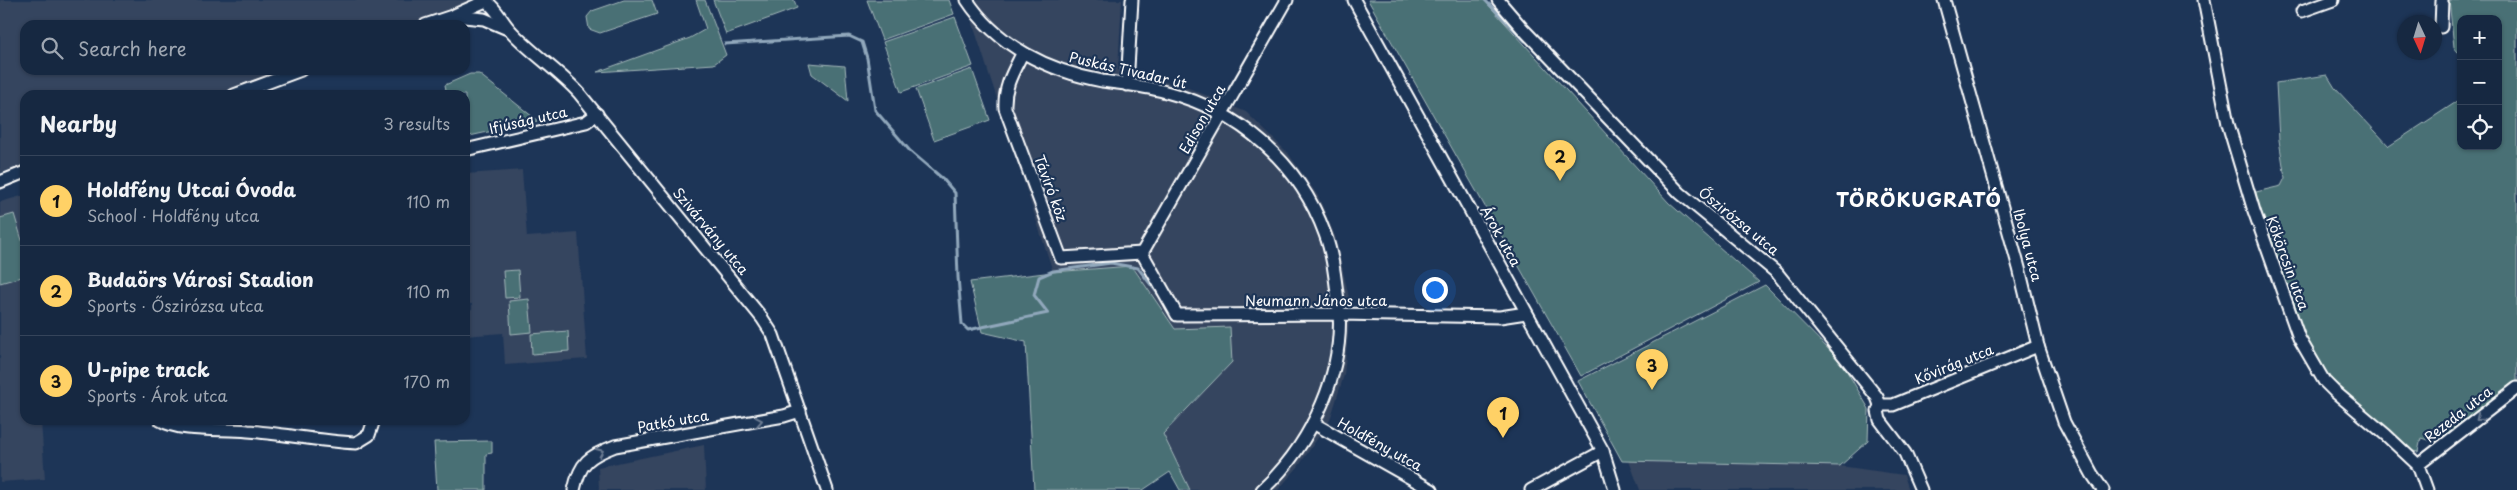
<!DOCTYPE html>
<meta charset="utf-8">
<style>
body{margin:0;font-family:"Playpen Sans",sans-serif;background:#23344c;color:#f1f3f6}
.controls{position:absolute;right:15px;top:15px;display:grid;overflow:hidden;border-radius:10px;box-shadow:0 1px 4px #0004}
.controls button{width:45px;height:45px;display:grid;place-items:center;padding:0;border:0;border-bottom:1px solid #35445a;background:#162841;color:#f1f3f6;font:25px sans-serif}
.compass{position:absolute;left:2397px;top:15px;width:45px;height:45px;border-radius:50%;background:#162841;box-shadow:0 1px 4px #0004;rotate:176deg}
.you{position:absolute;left:1434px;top:289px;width:18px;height:18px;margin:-12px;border:4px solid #fff;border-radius:50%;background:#1a73e8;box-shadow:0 0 0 8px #1a73e833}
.badge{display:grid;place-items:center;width:32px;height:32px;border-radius:50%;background:#ffd166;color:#111;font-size:16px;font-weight:700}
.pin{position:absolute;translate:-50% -41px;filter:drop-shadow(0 1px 2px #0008)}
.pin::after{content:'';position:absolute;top:26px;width:18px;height:15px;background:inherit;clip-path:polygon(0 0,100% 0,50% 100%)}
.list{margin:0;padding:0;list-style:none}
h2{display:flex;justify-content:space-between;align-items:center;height:65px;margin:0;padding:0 20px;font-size:21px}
h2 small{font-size:16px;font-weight:400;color:#9ea6b1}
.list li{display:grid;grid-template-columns:32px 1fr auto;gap:15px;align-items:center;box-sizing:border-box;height:90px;padding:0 20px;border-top:1px solid #35445a}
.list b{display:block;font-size:19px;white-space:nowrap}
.list p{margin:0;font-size:16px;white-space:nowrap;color:#9ea6b1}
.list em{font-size:16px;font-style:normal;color:#9ea6b1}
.icon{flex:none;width:28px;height:28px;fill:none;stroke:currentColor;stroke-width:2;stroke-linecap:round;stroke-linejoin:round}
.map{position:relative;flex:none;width:2517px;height:490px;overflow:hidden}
.search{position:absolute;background:#162841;box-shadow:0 1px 4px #0004;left:20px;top:20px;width:450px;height:55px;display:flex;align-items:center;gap:12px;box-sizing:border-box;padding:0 18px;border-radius:15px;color:#9ea6b1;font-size:19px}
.panel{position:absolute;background:#162841;box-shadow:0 1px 4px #0004;left:20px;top:90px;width:450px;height:335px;border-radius:15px}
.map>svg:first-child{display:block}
.built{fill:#34445f}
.green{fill:#497074;stroke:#a4b8ba}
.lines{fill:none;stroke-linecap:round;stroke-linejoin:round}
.stream{stroke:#91a8bc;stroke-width:3}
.minor-casing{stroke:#fff;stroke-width:15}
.minor{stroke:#1d3557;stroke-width:11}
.oneway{stroke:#6c7c92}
.labels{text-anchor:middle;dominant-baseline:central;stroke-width:4.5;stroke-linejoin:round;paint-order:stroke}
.street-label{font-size:14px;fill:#fff;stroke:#1d3557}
.district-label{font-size:19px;font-weight:bold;letter-spacing:1px;fill:#fff;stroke:#1d3557}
</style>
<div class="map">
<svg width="2517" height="490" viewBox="0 0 2517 490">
<rect width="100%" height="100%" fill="#1d3557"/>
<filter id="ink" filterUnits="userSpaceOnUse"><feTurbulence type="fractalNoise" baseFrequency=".02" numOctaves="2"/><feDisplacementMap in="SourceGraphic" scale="10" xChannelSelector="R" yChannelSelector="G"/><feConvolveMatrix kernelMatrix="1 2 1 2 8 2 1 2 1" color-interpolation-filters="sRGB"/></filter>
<g filter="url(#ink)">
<g class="built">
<path d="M0,0H477L452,13L419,25H25V70H294L225,95H25V165L0,173Z"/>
<path d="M965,0H1122L1118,70L1186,87L1246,112L1288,153L1318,196L1335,236L1351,306L1344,375L1330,420L1298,467L1278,490H1190L1163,434L1232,362L1175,329L1132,266L1053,272Z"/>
<path d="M522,170L527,237L578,233L587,359L505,365L503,333L465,336V310L472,309V304H465V174Z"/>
<path d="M25,195V420H41L45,479L0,482V202Z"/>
<path d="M704,445L706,490H599L598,467Z"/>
<path d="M1629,461L1840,466L1904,475L1909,490H1640Z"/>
</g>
<g class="green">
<path d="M624,0H652L657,14L600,33L589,29L587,17L592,11Z"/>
<path d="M696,0H705L726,55L714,64L597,72L690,38L706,29Z"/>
<path d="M713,0H794L797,8L726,34Z"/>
<path d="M867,0H949L954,14L882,40Z"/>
<path d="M1368,0H1484L1669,203L1759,282L1581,376Z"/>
<path d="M2449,0H2517V384L2435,442L2421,438L2418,452L2413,451L2328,376L2304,334L2256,197V192L2281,186L2285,178L2279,140L2276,83L2327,75L2335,88L2389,146L2461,99V146H2498V19H2461V56L2454,47Z"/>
<path d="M955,17L973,66L901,92L883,42Z"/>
<path d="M809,63L845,66L848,101L812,74Z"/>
<path d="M972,69L990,120L934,140L916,89Z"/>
<path d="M470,74H479L538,121L465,137V95H447L445,85Z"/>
<path d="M14,214L25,250V276L0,283V218Z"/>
<path d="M1132,266L1175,329L1230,327L1232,362L1163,434L1190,490H1180L1170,472L1143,490H1034L1026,342L982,332L970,282L1053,272Z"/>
<path d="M518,270L520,297L505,298L503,271Z"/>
<path d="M1765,285L1842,363L1869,409L1868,441L1840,466L1622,461L1578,381Z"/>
<path d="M529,299L532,332L511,334L509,301Z"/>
<path d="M568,331L569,351L532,354L531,334Z"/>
<path d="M492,441V453L486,454V490H437L434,442Z"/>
</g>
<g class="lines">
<g class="stream">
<path d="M1485,0L1525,41"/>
<path d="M725,44L849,36L862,42L867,58L875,110L910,151L943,179L955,193L958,277L962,324L968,330L1048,313L1034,295L1039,277L1053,271L1111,263L1138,268L1159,295"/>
</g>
<defs>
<g id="minor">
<path d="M967,0C997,46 1049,71 1102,81C1123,84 1145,86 1166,92C1239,111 1299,162 1325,234C1333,255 1335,278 1338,301C1347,369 1312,444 1262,490"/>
<path d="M1354,0L1603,451L1615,490"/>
<path d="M1498,0L1522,28L1680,193L1777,273L1877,397L1880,405L1878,411L1880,420L1905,453L1921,490"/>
<path d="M1944,0L2019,268L2038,346L2064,422L2092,474L2103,490"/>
<path d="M2204,0L2228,124L2254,211L2299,338L2324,381L2334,391L2386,435L2418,465L2427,490"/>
<path d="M486,1C497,9 501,20 510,30C531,53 558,70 579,93L762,318L773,335L827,490"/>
<path d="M2302,11L2333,0"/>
<path d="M454,16L484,19L510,30"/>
<path d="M425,25L452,16L488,0"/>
<path d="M2441,27L2442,0"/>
<path d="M1022,54C1013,72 1004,86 1005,108L1061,258L1142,253"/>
<path d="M1127,85L1132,0"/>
<path d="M234,95L301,70"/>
<path d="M465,150L586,122L597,114"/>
<path d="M0,182L25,172"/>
<path d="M1142,253L1177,315L1340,314L1500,317L1526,313"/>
<path d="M1142,253L1287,0"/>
<path d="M1880,405H1893L2038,346"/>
<path d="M160,420C182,433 223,428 248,431C284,434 320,441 356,443L369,435L374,420"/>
<path d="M1313,423L1432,490"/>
<path d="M2418,465L2517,388"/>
<path d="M574,490C580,462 589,456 615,446L784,416L800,411"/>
<path d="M1531,490L1603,451"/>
</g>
</defs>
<use href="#minor" class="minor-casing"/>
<use href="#minor" class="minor"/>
</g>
<defs><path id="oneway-chevron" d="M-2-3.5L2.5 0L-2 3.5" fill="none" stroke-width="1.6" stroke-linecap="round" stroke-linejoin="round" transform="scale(1.25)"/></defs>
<g class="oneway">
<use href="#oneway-chevron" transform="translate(2479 418) rotate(140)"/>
<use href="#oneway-chevron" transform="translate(759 421) rotate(-11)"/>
<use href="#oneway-chevron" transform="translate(600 452) rotate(-24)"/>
</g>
</g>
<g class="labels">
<g class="street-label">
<text transform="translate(1128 70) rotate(13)">Puskás Tivadar út</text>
<text transform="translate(1202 119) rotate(-60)">Edison utca</text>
<text transform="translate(528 120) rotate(-13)">Ifjúság utca</text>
<text transform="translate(1051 188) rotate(70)">Távíró köz</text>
<text transform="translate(1739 221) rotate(39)">Őszirózsa utca</text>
<text transform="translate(711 231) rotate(50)">Szivárvány utca</text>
<text transform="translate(1501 236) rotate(61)">Árok utca</text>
<text transform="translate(2028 245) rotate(75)">Ibolya utca</text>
<text transform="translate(2288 263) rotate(70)">Kökörcsin utca</text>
<text x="1316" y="300">Neumann János utca</text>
<text transform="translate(1954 364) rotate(-22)">Kővirág utca</text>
<text transform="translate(2458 414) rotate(-38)">Rezeda utca</text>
<text transform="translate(673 421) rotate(-10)">Patkó utca</text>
<text transform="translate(1380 444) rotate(29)">Holdfény utca</text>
</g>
<g class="district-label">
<text x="1919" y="199">TÖRÖKUGRATÓ</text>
</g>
</g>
</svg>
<div class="controls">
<button>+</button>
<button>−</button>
<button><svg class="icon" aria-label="locate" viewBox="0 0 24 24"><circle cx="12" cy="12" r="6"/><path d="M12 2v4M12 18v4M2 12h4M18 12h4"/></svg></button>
</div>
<svg class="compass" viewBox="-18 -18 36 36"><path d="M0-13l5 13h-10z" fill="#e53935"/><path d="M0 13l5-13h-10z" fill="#9ea6b1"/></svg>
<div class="you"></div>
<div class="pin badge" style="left:1503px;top:438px">1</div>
<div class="pin badge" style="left:1560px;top:181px">2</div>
<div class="pin badge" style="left:1652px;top:390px">3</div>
<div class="search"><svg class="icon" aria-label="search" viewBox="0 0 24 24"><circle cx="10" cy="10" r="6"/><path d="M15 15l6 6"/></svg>Search here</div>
<section class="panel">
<h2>Nearby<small>3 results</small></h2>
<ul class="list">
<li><span class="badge">1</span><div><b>Holdfény Utcai Óvoda</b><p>School · Holdfény utca</p></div><em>110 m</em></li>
<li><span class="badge">2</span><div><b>Budaörs Városi Stadion</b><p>Sports · Őszirózsa utca</p></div><em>110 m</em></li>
<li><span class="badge">3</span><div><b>U-pipe track</b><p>Sports · Árok utca</p></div><em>170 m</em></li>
</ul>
</section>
</div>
